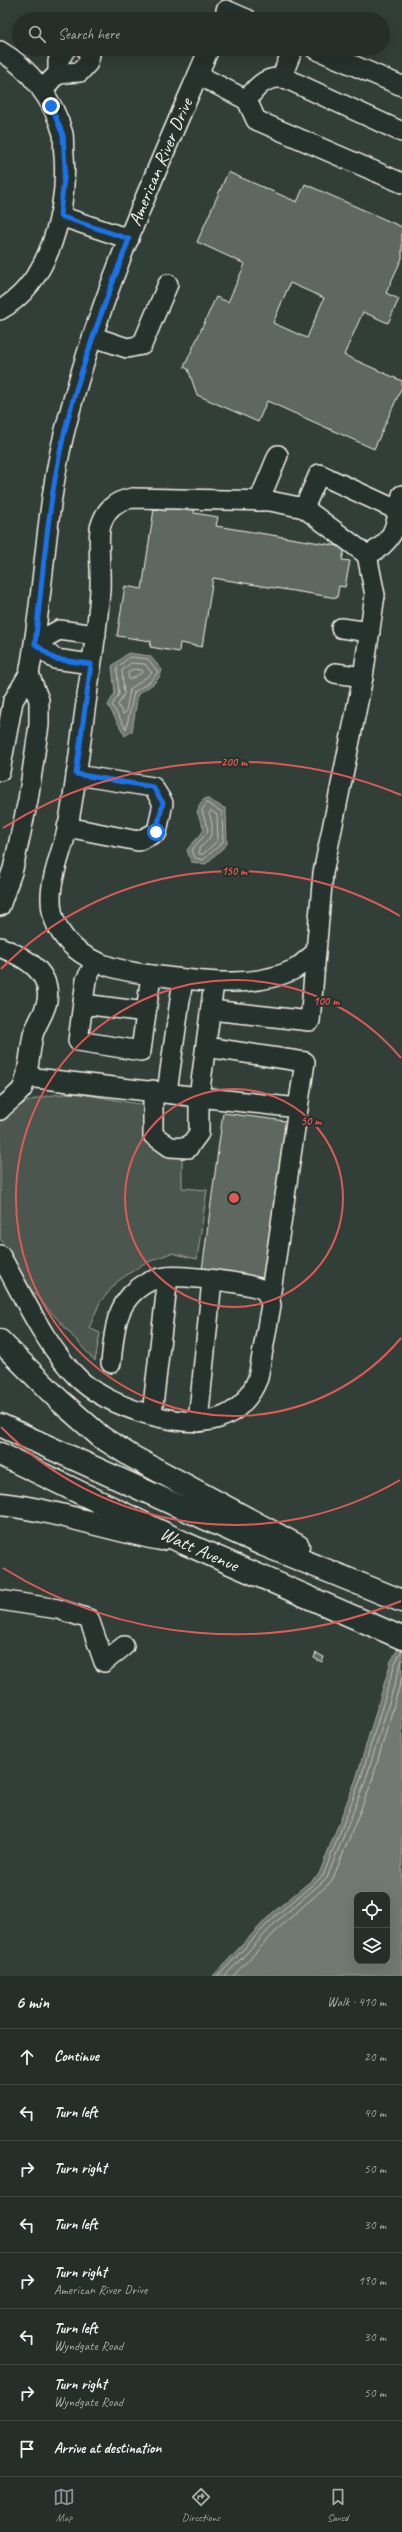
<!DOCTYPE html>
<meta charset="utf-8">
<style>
body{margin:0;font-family:Caveat,sans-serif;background:#323a36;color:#f1f3f6}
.controls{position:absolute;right:12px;bottom:12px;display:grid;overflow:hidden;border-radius:8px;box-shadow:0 4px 16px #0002}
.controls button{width:36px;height:36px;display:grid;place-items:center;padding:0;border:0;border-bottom:1px solid #424a47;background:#262e2a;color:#f1f3f6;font:20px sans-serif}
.stop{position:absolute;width:12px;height:12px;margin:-9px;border:3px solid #1a73e8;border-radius:50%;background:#fff}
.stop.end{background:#1a73e8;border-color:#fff;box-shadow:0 1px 4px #0008}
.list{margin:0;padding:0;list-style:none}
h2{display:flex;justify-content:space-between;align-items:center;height:52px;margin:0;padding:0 16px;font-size:17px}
h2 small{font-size:13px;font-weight:400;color:#a4a8a8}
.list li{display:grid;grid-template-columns:26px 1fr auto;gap:12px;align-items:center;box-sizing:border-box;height:56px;padding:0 16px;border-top:1px solid #424a47}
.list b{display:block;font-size:15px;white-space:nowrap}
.list p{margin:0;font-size:13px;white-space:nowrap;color:#a4a8a8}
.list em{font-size:13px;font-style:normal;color:#a4a8a8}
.icon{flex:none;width:22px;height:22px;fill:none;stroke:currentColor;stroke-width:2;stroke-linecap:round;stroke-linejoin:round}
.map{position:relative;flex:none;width:402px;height:1976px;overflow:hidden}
.search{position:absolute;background:#262e2a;box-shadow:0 4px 16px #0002;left:12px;right:12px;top:12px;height:44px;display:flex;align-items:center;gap:10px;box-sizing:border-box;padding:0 14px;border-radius:22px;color:#a4a8a8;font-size:15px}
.sheet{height:500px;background:#262e2a}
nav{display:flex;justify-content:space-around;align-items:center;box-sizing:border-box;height:56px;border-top:1px solid #424a47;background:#262e2a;font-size:11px;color:#a4a8a8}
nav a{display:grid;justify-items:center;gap:2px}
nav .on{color:#8c9099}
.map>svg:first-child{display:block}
.green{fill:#4c564f;stroke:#a0a49c}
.water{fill:#727972;stroke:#a6a9a1;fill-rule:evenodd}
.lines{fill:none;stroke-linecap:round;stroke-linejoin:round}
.shore{stroke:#c0c1b9;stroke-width:1}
.building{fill:#5f6861;stroke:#f4f1e8;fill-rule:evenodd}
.minor-casing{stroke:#f4f1e8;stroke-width:22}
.major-casing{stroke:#f4f1e8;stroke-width:25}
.minor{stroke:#26332d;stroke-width:19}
.major{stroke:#26332d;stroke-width:22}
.route{stroke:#1a73e8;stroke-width:5}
.ring{fill:none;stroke:#de5a58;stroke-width:2}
.labels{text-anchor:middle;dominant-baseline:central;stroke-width:4;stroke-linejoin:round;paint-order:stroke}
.street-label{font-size:19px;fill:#f4f1e8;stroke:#26332d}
.centre{fill:#de5a58;stroke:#26332d;stroke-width:2}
.ring-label{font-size:12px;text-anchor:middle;font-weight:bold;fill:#de5a58;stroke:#26332d;stroke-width:4;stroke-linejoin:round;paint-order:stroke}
</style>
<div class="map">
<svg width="402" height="1976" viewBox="0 0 402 1976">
<rect width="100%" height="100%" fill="#323e38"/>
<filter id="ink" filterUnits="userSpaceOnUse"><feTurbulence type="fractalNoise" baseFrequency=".025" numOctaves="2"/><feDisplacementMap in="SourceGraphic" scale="8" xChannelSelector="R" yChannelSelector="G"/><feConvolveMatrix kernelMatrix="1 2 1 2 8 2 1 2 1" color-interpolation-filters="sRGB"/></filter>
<g filter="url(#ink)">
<path class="green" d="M76,1093L144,1105C143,1143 150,1141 182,1157V1188L207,1190L197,1259L171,1253L143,1264L118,1281L100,1302L89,1328L100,1333L95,1361L24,1282L0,1238V1123C21,1097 46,1095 76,1093Z"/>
<g class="water">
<path d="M128,653L150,656L162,670C160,682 148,687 138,694L132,731L125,736L108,705L115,693L112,666Z"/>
<path d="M206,798L226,809L227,844L206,864L191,862L187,850C192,842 200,838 204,829L197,812L201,802Z"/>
<path d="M402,1642V1976H213L271,1914L319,1874L356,1779L391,1661ZM357,1895H387V1961H357Z"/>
</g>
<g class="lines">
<g class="shore">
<path d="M130,657L148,659L158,672L151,681L134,692L126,729L112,705L119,694L117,668Z"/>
<path d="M131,663L145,664L152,673L130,689L126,712L123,714L118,705L124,694L122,671Z"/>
<path d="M133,669L142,670L143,672L129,680L128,673Z"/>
<path d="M207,803L222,812L223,842L203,860L195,858L192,851C196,842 204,839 208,830L202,811Z"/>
<path d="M211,811L217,815L218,840L203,854H199V848C213,838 215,830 209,813Z"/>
<path d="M218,1976L274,1917L323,1876L360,1781L395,1663L402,1650"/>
<path d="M225,1976L278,1920L327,1878L365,1782L402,1660"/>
<path d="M233,1976L282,1925L332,1881L371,1784L402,1677"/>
</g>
</g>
<g class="building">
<path d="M228,172L297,202L305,184L402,227V258L386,293L399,299L388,323L363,312L344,355L402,381V387L374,449L267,401L258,422L197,395L188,369L184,367L216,297L228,302L245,264L197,242ZM290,283L324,298L307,338L273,323Z"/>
<path d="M167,503L195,507L194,513L218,517L216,526L345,547L342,560L350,561L345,587L339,586L337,598L213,578L202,647L180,643L179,652L150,647L151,641L117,636L125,586L142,589L154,509L166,511Z"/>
<path d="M223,1113L286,1121L265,1278L202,1270Z"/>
<path d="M316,1653L324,1657L322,1662L314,1658Z"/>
</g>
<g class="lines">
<defs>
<g id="minor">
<path d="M226,10L247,19"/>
<path d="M315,49L402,86"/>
<path d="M0,51C30,68 54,101 63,134C64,141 63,148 64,155C68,209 50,282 0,310"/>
<path d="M58,73V61L66,49"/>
<path d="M198,75L247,100C258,84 268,75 287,79L402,132"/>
<path d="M281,78L293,49"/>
<path d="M44,92C53,72 60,73 80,72L88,63L90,55L86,49"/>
<path d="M247,100L256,120L402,183"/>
<path d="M60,216L129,239"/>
<path d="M94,337L127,348L142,345L168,284"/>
<path d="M259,501L278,455"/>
<path d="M304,508L319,474L399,511"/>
<path d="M341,628L370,632"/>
<path d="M91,664L55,659L35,643L59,630L96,635"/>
<path d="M335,673L363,677"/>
<path id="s1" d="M0,771L13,701L29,674C44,595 45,512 64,434C97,300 155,174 209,49"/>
<path d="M67,827L138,841L157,832L163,803L153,787L76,775"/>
<path d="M0,906L13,869L28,800L39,725V700L29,674"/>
<path d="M0,947C24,957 52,971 47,1001C45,1013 36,1024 33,1035C30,1049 28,1079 22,1089C17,1096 6,1103 0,1110"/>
<path d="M315,953C308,958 301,966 293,970C254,988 209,982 168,977C127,972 78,967 57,926C41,894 61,858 68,826C76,785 80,744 86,703C91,665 98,628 100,590C101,569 98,549 100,528C105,510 114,501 133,498L270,501L304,508L367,555C396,542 396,524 402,495"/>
<path d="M96,961L86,980L78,1041L141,1051L151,975"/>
<path d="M83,1004L146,1012"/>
<path d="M211,1010L310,1021L323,873L363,677L375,595L367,555"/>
<path d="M206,1047L305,1062L298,1108"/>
<path d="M27,1077L199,1097L214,983"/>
<path d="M153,1090V1135L170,1147L188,1148L199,1133V1097L298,1108L270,1298"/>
<path d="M167,1092L183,979"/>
<path d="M0,1255C23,1295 45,1346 78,1378C105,1406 182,1431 219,1418C238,1412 251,1396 258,1378L271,1305C270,1300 268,1295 265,1291C256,1283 180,1275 166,1277C156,1278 144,1283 136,1290C114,1308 114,1337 111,1363"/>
<path d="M152,1414L168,1277"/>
<path d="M198,1422L212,1280"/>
<path d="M0,1600L58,1609L89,1619L104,1662L124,1646"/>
</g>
<g id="major">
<path d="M0,1341L59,1400L101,1437L131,1456L298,1546"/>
<path d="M0,1425L264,1545L402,1601"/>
<path id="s2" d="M0,1454L184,1543L402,1638"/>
<path d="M0,1504C55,1510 107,1529 161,1539"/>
</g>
</defs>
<use href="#minor" class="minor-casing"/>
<use href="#major" class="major-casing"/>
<use href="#minor" class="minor"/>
<use href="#major" class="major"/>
</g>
</g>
<g class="lines" filter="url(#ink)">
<path class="route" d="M51,106L63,135L65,168L60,216L129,239C105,303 80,368 64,434C48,502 43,574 35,644L55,659L91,664L76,774L153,787L163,803L156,832"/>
</g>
<g class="ring">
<circle cx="234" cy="1198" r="109"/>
<path d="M401 1338A218 218 0 1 1 401 1058"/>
<path d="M400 1480A327 327 0 0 1 1 1427M1 969A327 327 0 0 1 400 916"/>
<path d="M401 1601A436 436 0 0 1 3 1568M3 828A436 436 0 0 1 401 795"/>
</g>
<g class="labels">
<g class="street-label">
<text stroke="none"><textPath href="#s1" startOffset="634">American River Drive</textPath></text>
<text stroke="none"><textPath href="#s2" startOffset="221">Watt Avenue</textPath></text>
</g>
</g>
<circle cx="234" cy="1198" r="6" class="centre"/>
<g class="ring-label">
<text x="234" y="766">200 m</text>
<text x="234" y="875">150 m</text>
<text x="326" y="1005">100 m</text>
<text x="311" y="1125">50 m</text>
</g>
</svg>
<div class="controls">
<button><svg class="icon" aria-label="locate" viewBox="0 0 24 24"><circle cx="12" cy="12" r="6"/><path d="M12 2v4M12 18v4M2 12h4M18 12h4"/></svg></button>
<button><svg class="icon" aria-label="layers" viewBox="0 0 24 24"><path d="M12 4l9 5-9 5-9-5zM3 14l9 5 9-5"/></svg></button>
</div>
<div class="stop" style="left:156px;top:832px"></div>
<div class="stop end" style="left:51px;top:106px"></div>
<div class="search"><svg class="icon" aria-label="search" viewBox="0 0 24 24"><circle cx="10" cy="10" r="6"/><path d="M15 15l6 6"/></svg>Search here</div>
</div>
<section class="sheet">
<h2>6 min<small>Walk · 410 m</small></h2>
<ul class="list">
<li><svg class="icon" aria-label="ahead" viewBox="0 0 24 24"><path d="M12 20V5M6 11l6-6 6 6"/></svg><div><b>Continue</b></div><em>20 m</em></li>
<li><svg class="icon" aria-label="left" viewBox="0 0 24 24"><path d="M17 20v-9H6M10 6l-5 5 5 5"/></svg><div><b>Turn left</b></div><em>40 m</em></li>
<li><svg class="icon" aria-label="right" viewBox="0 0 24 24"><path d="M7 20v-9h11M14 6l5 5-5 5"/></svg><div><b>Turn right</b></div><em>50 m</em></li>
<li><svg class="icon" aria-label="left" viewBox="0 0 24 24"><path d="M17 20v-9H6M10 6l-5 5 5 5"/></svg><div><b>Turn left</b></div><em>30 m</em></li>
<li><svg class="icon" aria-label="right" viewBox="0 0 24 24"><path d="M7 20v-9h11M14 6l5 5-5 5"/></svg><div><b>Turn right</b><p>American River Drive</p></div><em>190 m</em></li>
<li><svg class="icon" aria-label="left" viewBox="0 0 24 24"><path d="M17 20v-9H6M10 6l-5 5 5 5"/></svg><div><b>Turn left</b><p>Wyndgate Road</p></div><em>30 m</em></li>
<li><svg class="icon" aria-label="right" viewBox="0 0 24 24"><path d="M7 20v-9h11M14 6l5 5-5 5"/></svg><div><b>Turn right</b><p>Wyndgate Road</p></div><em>50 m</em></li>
<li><svg class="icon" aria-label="arrive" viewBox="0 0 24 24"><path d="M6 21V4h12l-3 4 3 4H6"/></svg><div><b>Arrive at destination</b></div></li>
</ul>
</section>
<nav>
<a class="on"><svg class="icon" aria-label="map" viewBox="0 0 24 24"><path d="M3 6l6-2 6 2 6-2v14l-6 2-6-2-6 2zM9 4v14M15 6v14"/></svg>Map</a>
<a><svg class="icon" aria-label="directions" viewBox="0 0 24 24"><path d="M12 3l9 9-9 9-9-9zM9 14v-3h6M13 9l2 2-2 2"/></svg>Directions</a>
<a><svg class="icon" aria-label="saved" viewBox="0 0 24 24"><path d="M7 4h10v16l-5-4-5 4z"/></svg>Saved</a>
</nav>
